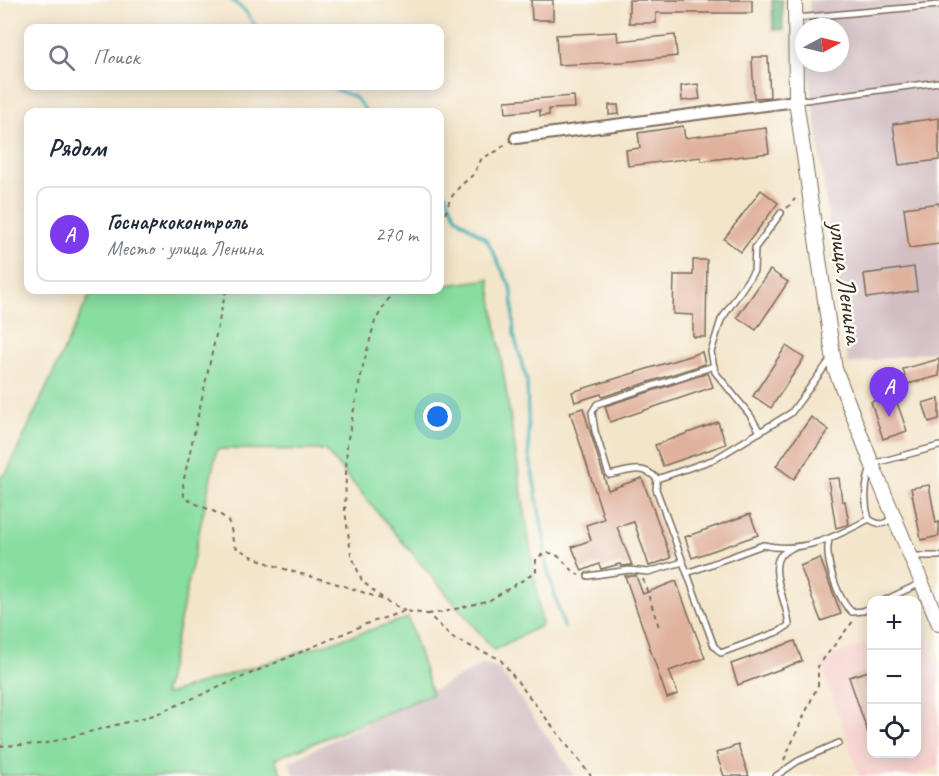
<!DOCTYPE html>
<html lang="ru">
<meta charset="utf-8">
<style>
body{margin:0;font-family:Caveat,sans-serif;background:#f6f6f7;color:#1f2937}
.controls{position:absolute;right:18px;bottom:18px;display:grid;overflow:hidden;border-radius:12px;box-shadow:0 3px 15px #0003}
.controls button{width:54px;height:54px;display:grid;place-items:center;padding:0;border:0;border-bottom:2px solid #e0e1e3;background:#fff;color:#1f2937;font:30px sans-serif}
.compass{position:absolute;left:795px;top:18px;width:54px;height:54px;border-radius:50%;background:#fff;box-shadow:0 3px 15px #0003;rotate:83deg}
.you{position:absolute;left:438px;top:417px;width:21px;height:21px;margin:-15px;border:4px solid #fff;border-radius:50%;background:#1a73e8;box-shadow:0 0 0 9px #1a73e833}
.badge{display:grid;place-items:center;width:39px;height:39px;border-radius:50%;background:#7c3aed;color:#fff;font-size:20px;font-weight:700}
.pin{position:absolute;translate:-50% -50px;filter:drop-shadow(0 2px 3px #0008)}
.pin::after{content:'';position:absolute;top:32px;width:21px;height:18px;background:inherit;clip-path:polygon(0 0,100% 0,50% 100%)}
.list{margin:0;padding:0;list-style:none}
h2{display:flex;justify-content:space-between;align-items:center;height:78px;margin:0;padding:0 24px;font-size:26px}
h2 small{font-size:20px;font-weight:400;color:#747a83}
.list li{display:grid;grid-template-columns:39px 1fr auto;gap:18px;align-items:center;box-sizing:border-box;height:96px;margin:0 12px 12px;padding:0 12px;border:2px solid #e0e1e3;border-radius:12px}
.list b{display:block;font-size:22px;white-space:nowrap}
.list p{margin:0;font-size:20px;white-space:nowrap;color:#747a83}
.list em{font-size:20px;font-style:normal;color:#747a83}
.icon{flex:none;width:33px;height:33px;fill:none;stroke:currentColor;stroke-width:2;stroke-linecap:round;stroke-linejoin:round}
.map{position:relative;flex:none;width:939px;height:776px;overflow:hidden}
.search{position:absolute;background:#fff;box-shadow:0 3px 15px #0003;left:24px;top:24px;width:420px;height:66px;display:flex;align-items:center;gap:15px;box-sizing:border-box;padding:0 21px;border-radius:12px;color:#747a83;font-size:22px}
.panel{position:absolute;background:#fff;box-shadow:0 3px 15px #0003;left:24px;top:108px;width:420px;height:186px;border-radius:12px}
.map>svg:first-child{display:block}
.built{fill:#f7d0cd}
.industrial{fill:#d2bec3}
.green{fill:#88dda0;stroke:#62845f;stroke-width:1.5}
.forest{fill:#6ebc86;stroke:#547352;stroke-width:1.5}
.lines{fill:none;stroke-linecap:round;stroke-linejoin:round}
.stream{stroke:#3daeb5;stroke-width:3}
.building{fill:#e0b29e}
.lane-casing{stroke:#7b6b5a;stroke-width:8}
.street-casing{stroke:#7b6b5a;stroke-width:14}
.secondary-casing{stroke:#7b6b5a;stroke-width:16}
.path{stroke:#7b6b5a;stroke-width:2;stroke-dasharray:4.5 4.5;stroke-linecap:butt}
.lane{stroke:#fff;stroke-width:5}
.street{stroke:#fff;stroke-width:10}
.secondary{stroke:#fff;stroke-width:14}
.labels{text-anchor:middle;dominant-baseline:central;stroke-width:5;stroke-linejoin:round;paint-order:stroke}
.street-label{font-size:26px;fill:#3b2a1e;stroke:#fdfcf7}
</style>
<div class="map">
<svg width="939" height="776" viewBox="0 0 939 776">
<rect width="100%" height="100%" fill="#fdfcf7"/>
<filter id="ink" filterUnits="userSpaceOnUse"><feTurbulence type="fractalNoise" baseFrequency=".0167" numOctaves="2"/><feDisplacementMap in="SourceGraphic" scale="12" xChannelSelector="R" yChannelSelector="G"/><feConvolveMatrix kernelMatrix="1 2 1 2 8 2 1 2 1" color-interpolation-filters="sRGB"/></filter>
<filter id="wash" filterUnits="userSpaceOnUse"><feTurbulence type="fractalNoise" baseFrequency=".008" numOctaves="4" result="noise"/><feDisplacementMap in="SourceGraphic" scale="24" xChannelSelector="R" yChannelSelector="G"/><feGaussianBlur stdDeviation="1.35" result="paint"/><feColorMatrix in="noise" values="0 0 0 0 0 0 0 0 0 0 0 0 0 0 0 0 0 1.4 0 .05"/><feComposite in="paint" operator="in"/></filter>
<g filter="url(#wash)">
<rect width="100%" height="100%" fill="#f3e5ca"/>
<path class="built" d="M920,622L939,671V766L913,776H860L820,662L871,641L872,754H916V623Z"/>
<g class="industrial">
<path d="M810,0H939V350L848,364L809,74V63H840V27H809Z"/>
<path d="M485,664L499,669L575,776H295L289,762Z"/>
</g>
<path class="green" d="M489,279L542,625L494,650L325,450L217,449L164,695L408,618L432,694L275,759L282,776H0V477L7,472L92,290H362L370,296L413,290H440V286Z"/>
<path class="forest" d="M772,0H782L783,30L773,29Z"/>
<g class="lines">
<g class="stream">
<path d="M232,0L245,11L257,28"/>
<path d="M331,86L336,90L355,97L367,112"/>
<path d="M440,188L445,193L456,217L487,240L512,290L514,335L527,381L529,454L544,538L546,564L564,627"/>
</g>
</g>
<g id="blocks">
<g class="building">
<path d="M531,0H553V20H532Z"/>
<path d="M629,0H752V13H656V23H629Z"/>
<path d="M617,32L618,41L675,35L677,56L623,62L558,65L556,35Z"/>
<path d="M752,57H768L770,97L754,98Z"/>
<path d="M698,84L700,99L682,101L681,86Z"/>
<path d="M574,96L575,108L549,109V115L540,116V110L506,113L505,101Z"/>
<path d="M609,105H618L619,114L609,115Z"/>
<path d="M939,118V160L899,165L893,124Z"/>
<path d="M683,126L685,138L766,128L769,153L701,161V157L628,166L626,150L640,148L638,133Z"/>
<path d="M761,190L778,203L741,252L724,239Z"/>
<path d="M939,203V244L909,248L904,208Z"/>
<path d="M693,260H707L706,337H693V315L673,314L674,275H693Z"/>
<path d="M914,267L917,291L867,298L864,274Z"/>
<path d="M770,270L788,282L756,330L737,317Z"/>
<path d="M786,346L804,358L771,408L753,396Z"/>
<path d="M702,352L705,364L602,397L601,394L575,402L572,392Z"/>
<path d="M939,359V376L907,384L903,369Z"/>
<path d="M708,373L713,387L610,422L605,406Z"/>
<path d="M894,394L907,431L883,439L871,402Z"/>
<path d="M939,398V419L929,422L923,403Z"/>
<path d="M583,408L608,490L642,478L671,558L649,566L634,522L617,527L632,565L621,566L620,564L601,569L599,564L582,571L572,547L591,540L586,525L604,519L570,412Z"/>
<path d="M811,417L829,430L794,479L776,466Z"/>
<path d="M718,422L726,444L663,466L655,445Z"/>
<path d="M839,478L842,501H845L849,524L836,528L828,479Z"/>
<path d="M929,485L936,523L939,522V536L921,540L911,488Z"/>
<path d="M750,514L758,535L692,558L685,537Z"/>
<path d="M820,558L841,614L821,621L800,566Z"/>
<path d="M625,576H636L643,594L676,581L705,658L669,671L678,694L667,698Z"/>
<path d="M795,641L802,661L738,685L731,664Z"/>
<path d="M869,671L872,677V738L870,739L849,677Z"/>
<path d="M738,745L749,776H724L716,753Z"/>
</g>
</g>
</g>
<g filter="url(#ink)">
<use href="#blocks" fill-opacity="0" stroke="#7b6b5a" stroke-width="1.5"/>
<g class="lines">
<defs>
<g id="lane">
<path d="M797,18L939,5"/>
<path d="M798,101L939,82"/>
<path d="M760,432L750,415L715,372L711,352L721,320L754,271L755,248L781,213"/>
<path d="M657,479C642,463 628,472 609,475L595,431L592,412L597,404L714,366"/>
<path d="M892,517C885,526 878,525 869,519C863,500 865,483 872,464L939,446"/>
<path d="M829,540C824,559 838,600 852,612L863,611L872,607"/>
<path d="M792,548C788,550 783,553 780,556C769,571 788,606 789,625L780,631L721,653L714,646L656,489L657,479L715,459L791,413L830,360"/>
<path d="M912,556H939"/>
<path d="M687,573L763,545C801,554 836,537 869,519"/>
<path d="M588,576L629,570L648,572L683,562"/>
<path d="M885,600L921,583"/>
<path d="M776,776L798,761L839,743"/>
</g>
<path id="street" d="M516,138L796,101"/>
<path id="secondary" d="M795,0L796,101L835,369L872,464L939,624"/>
</defs>
<use href="#lane" class="lane-casing"/>
<use href="#street" class="street-casing"/>
<use href="#secondary" class="secondary-casing"/>
<g class="path">
<path d="M787,208L795,199"/>
<path d="M440,231L450,199L460,186L473,175L482,158L497,151L508,142"/>
<path d="M226,290L183,483L184,497C195,506 220,511 228,521C232,527 232,539 234,546C261,564 294,572 324,580C345,586 366,593 386,601"/>
<path d="M394,290L375,321L363,366L347,443L345,510L351,554L362,581L386,601L405,611"/>
<path d="M643,579L660,630"/>
<path d="M428,614L444,612L490,600L536,572V559C556,541 565,568 579,575"/>
<path d="M0,746L43,744L154,715L366,624L405,611L428,614L454,639L500,659L591,776"/>
<path d="M784,760L818,685V666L854,620"/>
</g>
<use href="#lane" class="lane"/>
<use href="#street" class="street"/>
<use href="#secondary" class="secondary"/>
</g>
</g>
<g class="labels">
<g class="street-label">
<text transform="translate(846 282) rotate(82)">улица Ленина</text>
</g>
</g>
</svg>
<div class="controls">
<button>+</button>
<button>−</button>
<button><svg class="icon" aria-label="locate" viewBox="0 0 24 24"><circle cx="12" cy="12" r="6"/><path d="M12 2v4M12 18v4M2 12h4M18 12h4"/></svg></button>
</div>
<svg class="compass" viewBox="-18 -18 36 36"><path d="M0-13l5 13h-10z" fill="#e53935"/><path d="M0 13l5-13h-10z" fill="#747a83"/></svg>
<div class="you"></div>
<div class="pin badge" style="left:889px;top:417px">A</div>
<div class="search"><svg class="icon" aria-label="search" viewBox="0 0 24 24"><circle cx="10" cy="10" r="6"/><path d="M15 15l6 6"/></svg>Поиск</div>
<section class="panel">
<h2>Рядом<small></small></h2>
<ul class="list">
<li><span class="badge">A</span><div><b>Госнаркоконтроль</b><p>Место · улица Ленина</p></div><em>270 m</em></li>
</ul>
</section>
</div>
